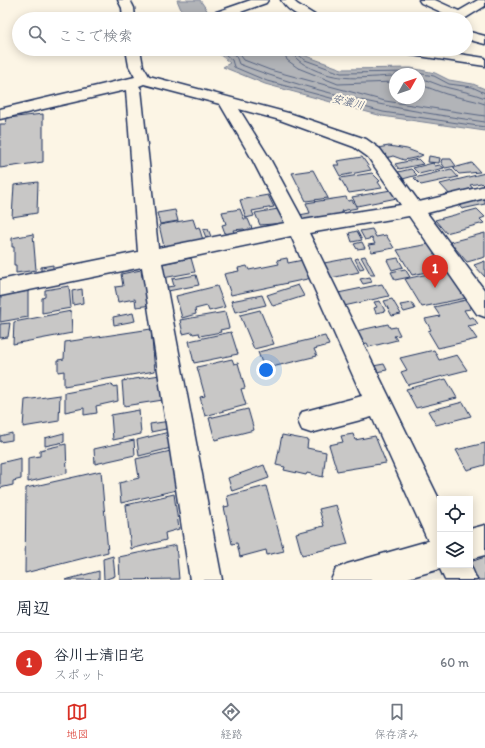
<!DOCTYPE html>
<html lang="ja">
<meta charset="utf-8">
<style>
body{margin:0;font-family:Itim,"Klee One",sans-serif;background:#f6f6f7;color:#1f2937}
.controls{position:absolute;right:12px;bottom:12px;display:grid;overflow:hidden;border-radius:0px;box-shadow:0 2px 10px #0003}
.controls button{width:36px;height:36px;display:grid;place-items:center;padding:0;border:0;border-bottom:1px solid #e0e1e3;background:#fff;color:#1f2937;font:20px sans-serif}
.compass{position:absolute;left:389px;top:68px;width:36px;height:36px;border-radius:50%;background:#fff;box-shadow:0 2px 10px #0003;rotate:50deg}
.you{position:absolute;left:266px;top:370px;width:14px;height:14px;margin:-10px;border:3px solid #fff;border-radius:50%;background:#1a73e8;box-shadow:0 0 0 6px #1a73e833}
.badge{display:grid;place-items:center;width:26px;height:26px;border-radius:50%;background:#d93025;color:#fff;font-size:13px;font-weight:700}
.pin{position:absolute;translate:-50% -33px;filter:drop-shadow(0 1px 2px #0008)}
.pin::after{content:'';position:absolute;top:21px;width:14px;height:12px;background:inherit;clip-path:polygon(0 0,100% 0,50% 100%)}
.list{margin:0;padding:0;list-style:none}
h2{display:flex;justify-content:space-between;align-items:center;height:52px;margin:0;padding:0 16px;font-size:17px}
h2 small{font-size:13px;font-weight:400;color:#747a83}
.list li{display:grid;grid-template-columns:26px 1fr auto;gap:12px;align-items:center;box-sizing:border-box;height:60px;padding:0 16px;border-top:1px solid #e0e1e3}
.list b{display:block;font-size:15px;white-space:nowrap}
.list p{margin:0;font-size:13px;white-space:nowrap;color:#747a83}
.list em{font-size:13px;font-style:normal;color:#747a83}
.icon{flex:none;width:22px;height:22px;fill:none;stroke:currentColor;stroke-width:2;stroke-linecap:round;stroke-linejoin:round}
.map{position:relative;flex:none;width:485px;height:580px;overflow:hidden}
.search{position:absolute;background:#fff;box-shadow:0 2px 10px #0003;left:12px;right:12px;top:12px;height:44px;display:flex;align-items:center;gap:10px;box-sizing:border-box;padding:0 14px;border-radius:22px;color:#747a83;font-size:15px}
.sheet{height:112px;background:#fff}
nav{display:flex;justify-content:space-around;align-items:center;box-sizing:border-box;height:56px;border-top:1px solid #e0e1e3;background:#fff;font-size:11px;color:#747a83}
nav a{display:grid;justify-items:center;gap:2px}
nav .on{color:#d93025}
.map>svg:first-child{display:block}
.built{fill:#ece7dc}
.water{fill:#b2b4b8;stroke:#767f94;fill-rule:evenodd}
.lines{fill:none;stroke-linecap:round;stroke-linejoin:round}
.shore{stroke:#576482;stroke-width:1}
.building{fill:#c8c7c6;stroke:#1b2f5e}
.minor-casing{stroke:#1b2f5e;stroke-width:3}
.minor{fill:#fcf5e5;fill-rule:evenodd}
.labels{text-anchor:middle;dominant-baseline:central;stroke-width:4;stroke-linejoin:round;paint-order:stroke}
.far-water-label{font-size:11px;font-style:italic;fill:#485779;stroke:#fcf5e5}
</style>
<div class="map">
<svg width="485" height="580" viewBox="0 0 485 580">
<rect width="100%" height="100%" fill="#fcf5e5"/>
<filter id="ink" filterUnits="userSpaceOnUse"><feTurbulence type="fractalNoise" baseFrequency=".025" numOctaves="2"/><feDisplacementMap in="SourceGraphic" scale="8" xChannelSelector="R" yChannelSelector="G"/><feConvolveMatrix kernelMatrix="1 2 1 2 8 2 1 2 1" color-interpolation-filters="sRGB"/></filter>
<g filter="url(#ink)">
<path class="built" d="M436,568L450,580H396Z"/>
<g class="water">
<path d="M177,0H200L213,19H185Z"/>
<path d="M213,49H295L306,56L342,69L411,68L435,73L449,80L473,84L485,89V131L382,116L265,84L223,67L230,63ZM395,74H419V98H395Z"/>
</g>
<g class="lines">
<g class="shore">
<path d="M219,49L232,60L234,67L267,81L383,112L485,127"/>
<path d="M227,49L236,56L239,64C319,95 401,110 485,122"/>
<path d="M236,49L244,60L270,70L385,101L485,116"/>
<path d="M283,49L287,60L298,68L338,84L395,82"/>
<path d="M290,49C293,57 300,62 307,66C338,83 362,77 395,76"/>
<path d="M295,49L296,53L305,60L341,73L411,72L434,76L449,84L472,87L485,93"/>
<path d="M419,78C429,80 439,86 449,88C461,91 473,93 485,98"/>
<path d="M419,85C429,87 436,91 446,94C459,98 472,99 485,104"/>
</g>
</g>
<g class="building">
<path d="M43,114V162L0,168V124H6L7,118Z"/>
<path d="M389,146L407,149L423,155L419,157L404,160L393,156L386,158L377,148Z"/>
<path d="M429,156L440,158L439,163L428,162Z"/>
<path d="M362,157L371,170L340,176L334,165H339L337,161Z"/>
<path d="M418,159L423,164L399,169L395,164Z"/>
<path d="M442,159H451L456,166L445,168L441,162Z"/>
<path d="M433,163L435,166L440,165L444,168L419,174L413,168Z"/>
<path d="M472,163L480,172L459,174L453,168Z"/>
<path d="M411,169L417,175L403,179L398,172Z"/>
<path d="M451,169L458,177L421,185L414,178Z"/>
<path d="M313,170L328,198L306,201L292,173Z"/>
<path d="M372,173L380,181L378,182L382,188L349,193L340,178Z"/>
<path d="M485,173V187L481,183L470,185L475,191L451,196L440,184Z"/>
<path d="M38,182L37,213L12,217L14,185Z"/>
<path d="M391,190L397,198L357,206L352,197Z"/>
<path d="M268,195L274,207L252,211L254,216L246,218L240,200Z"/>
<path d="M485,196V204L462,209L456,202Z"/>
<path d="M346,197L348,201L352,200L357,208L341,211L343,214L302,222L299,215L310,213L306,203Z"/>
<path d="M240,209L244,219H248L253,231L246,232L244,229L233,230L235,234L226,236L222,225L226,224L222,212Z"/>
<path d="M278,209L285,223L260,225L255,213Z"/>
<path d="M477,209L485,217L480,219L484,223L446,233L435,220Z"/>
<path d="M175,210L178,221L160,224L157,213Z"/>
<path d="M193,219L196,228L199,227L203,240L164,247L159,225Z"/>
<path d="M208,229L212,239L207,240L203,230Z"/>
<path d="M372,229L376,237L386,235L394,248L372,252L368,245L375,244L372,238L365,240L360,231Z"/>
<path d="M357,231L362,240L352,242L349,233Z"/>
<path d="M485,233V257L467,262L450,242Z"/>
<path d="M33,234L36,270L16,273V265H14V247H12V238Z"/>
<path d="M362,242L365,248L357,249L354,244Z"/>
<path d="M429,244L446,268L412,275L397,250Z"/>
<path d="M365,256L375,275H371L361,257Z"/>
<path d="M191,258L195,272L163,278L160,264Z"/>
<path d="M287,258L288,263L303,260L312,278L231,295L224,274L239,271L238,268L247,266L249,270L279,264L277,260Z"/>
<path d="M351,258L359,272L331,278L324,263Z"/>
<path d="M358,258L364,268L360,269L355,259Z"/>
<path d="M398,258L403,267L392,270L387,260Z"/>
<path d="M485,261V277L474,265Z"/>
<path d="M53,265V269L41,271V267Z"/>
<path d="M405,269L410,277L395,280L391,272Z"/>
<path d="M141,270L142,277L146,276L152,305L136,307L135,299L118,302L115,287L123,286L121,274Z"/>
<path d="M447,270L466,298L422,307L405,279Z"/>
<path d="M196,275L199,285L168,291L167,287L174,286L172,279Z"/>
<path d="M370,277L372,282L363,284L360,279Z"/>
<path d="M382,284L389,296L344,306L338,293Z"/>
<path d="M298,285L304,296L273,306L267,295Z"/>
<path d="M69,286L71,308L42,313V298L45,297V290Z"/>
<path d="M217,286L225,307L209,311L207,306L195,309L196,314L182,318L176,296Z"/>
<path d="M82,289L83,303L73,305L72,291Z"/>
<path d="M28,291V317L0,322L1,296Z"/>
<path d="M262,295L266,305L235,312L231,301Z"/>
<path d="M392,299L401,314L392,316L384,301Z"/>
<path d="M466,300L471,309L464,310L469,318L473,317L478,324L468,326L477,339L438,348L428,331L431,330L425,319L440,316L434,307Z"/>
<path d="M380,301L385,311L376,313L374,308L377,307L374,302Z"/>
<path d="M412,303L415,309L404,312L400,305Z"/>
<path d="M260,310L274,344L254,349L240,315Z"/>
<path d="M71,311L72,333L13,344L14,322Z"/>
<path d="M225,312L229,328L220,330L221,332L200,336L199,333L193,334L192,332L183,334L180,320Z"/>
<path d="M133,313L135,321L114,325L113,317Z"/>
<path d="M10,323L8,337L0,338V324Z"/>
<path d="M388,324L390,328L396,327L400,335L394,336L397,340L369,347L367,343L363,344L356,331Z"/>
<path d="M151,329L155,371L64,386V371L58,372V360L64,359L65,342Z"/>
<path d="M231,332L238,354L194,363L189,341Z"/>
<path d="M325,336L329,345L314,349L317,356L272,367L270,362L262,363L258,352Z"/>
<path d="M434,350L439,360L457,355L467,370L408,385L401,372L407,370L400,358Z"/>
<path d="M232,359L234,364L238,363L245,388L241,389L246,405L205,416L200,397L205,396L197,367Z"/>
<path d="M384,364L387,370L376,372L373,366Z"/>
<path d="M160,375L163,400L124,406L122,381Z"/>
<path d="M446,379L457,398L416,408L406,389Z"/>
<path d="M112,384L113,387L117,386L118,401L96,406L97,413L84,415V408L65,412V393Z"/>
<path d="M60,395L59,421L23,427L25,400Z"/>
<path d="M463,402L471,416L436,425L428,411Z"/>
<path d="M248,409L254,430L215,440L209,418Z"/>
<path d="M139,410L141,434L113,440L111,415Z"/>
<path d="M170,421L171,428L151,432L150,424Z"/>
<path d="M173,431L175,447L139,456L137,440Z"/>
<path d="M12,433V440L0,442V436Z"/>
<path d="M64,433V442L45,446V438Z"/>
<path d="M353,434L355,440L375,436L386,463L337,471L329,445L343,442L341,436Z"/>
<path d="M282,435L308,440L307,448L326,452L323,477L307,473L306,475L284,470L285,467L276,465Z"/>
<path d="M134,440L135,455L95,464L94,449Z"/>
<path d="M485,443V465L467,470L456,450Z"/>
<path d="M66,444L67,473L28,482V458L40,456V450Z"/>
<path d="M175,450L181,489L121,503L119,483L139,478L136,459Z"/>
<path d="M21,458V479L13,481V485L0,488V463Z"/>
<path d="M264,465L269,478L232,491L228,478Z"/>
<path d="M101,471L108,552L25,573L26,488Z"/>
<path d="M266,486L284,551L267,555L266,550L240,557L237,543L232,544L224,507L229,506L227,496Z"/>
<path d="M174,494L179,529L165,533L166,540L131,549L126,505Z"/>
<path d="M336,505L348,544L302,555L296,533L324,526L319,509Z"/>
<path d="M176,545L179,579L120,580L119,557Z"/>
<path d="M113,556L115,576L104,580L103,559Z"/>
<path d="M485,557V580H475L470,562Z"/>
<path d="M99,571V580H65Z"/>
</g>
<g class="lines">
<defs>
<g id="minor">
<path d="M118,0H130L134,8L135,19H123L122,8Z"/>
<path d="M251,0H268L266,3L221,19H203L205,16Z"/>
<path d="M281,0H293L297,4L321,19C304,19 291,15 281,0Z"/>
<path d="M419,0H435L459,11L478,0H485V6L464,19H448L450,16L421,3Z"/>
<path d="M466,31L485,36V44L466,39Z"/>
<path d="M126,49H140L143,66L149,76L292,114L366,139L380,149L419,202L485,186V198L427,213L485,291V317L477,314L409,216L309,233L440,501V565L470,564L477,580H445L440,569L401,580H331L336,569L347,564L428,541L372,417L311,433L302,430L298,421L302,412L362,396L291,236L162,263L222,580H190L142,267L0,296V280L138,252L126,90L0,119V109L135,77L129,66ZM144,84L220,104L252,159L285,223L158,248L141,89L139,86ZM239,109L280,120L354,147L368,157L401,205L303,220L270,159Z"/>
<path d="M392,49H426L485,58V66L399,53L394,52Z"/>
<path d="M485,525V555L470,559V529Z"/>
</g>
</defs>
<use href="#minor" class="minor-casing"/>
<use href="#minor" class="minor"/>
</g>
</g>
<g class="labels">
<g class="far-water-label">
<text transform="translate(348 102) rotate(14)">安濃川</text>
</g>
</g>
</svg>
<div class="controls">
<button><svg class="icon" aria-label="locate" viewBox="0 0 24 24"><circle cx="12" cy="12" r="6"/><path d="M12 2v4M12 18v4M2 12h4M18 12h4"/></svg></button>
<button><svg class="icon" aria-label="layers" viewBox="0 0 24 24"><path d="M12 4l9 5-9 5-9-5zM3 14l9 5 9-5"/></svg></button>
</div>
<svg class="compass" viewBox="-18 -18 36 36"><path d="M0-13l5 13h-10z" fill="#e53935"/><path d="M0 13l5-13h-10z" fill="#747a83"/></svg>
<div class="you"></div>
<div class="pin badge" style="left:435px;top:288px">1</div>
<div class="search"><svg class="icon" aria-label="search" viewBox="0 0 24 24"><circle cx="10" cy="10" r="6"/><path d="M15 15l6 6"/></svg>ここで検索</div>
</div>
<section class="sheet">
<h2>周辺<small></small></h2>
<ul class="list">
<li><span class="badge">1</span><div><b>谷川士清旧宅</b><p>スポット</p></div><em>60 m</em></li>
</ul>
</section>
<nav>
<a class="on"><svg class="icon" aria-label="map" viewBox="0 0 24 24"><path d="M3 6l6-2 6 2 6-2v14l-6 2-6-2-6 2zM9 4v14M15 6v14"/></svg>地図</a>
<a><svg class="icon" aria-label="directions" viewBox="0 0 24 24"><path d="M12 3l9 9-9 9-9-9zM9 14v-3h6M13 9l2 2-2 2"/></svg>経路</a>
<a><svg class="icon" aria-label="saved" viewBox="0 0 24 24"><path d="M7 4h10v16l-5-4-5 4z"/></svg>保存済み</a>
</nav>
